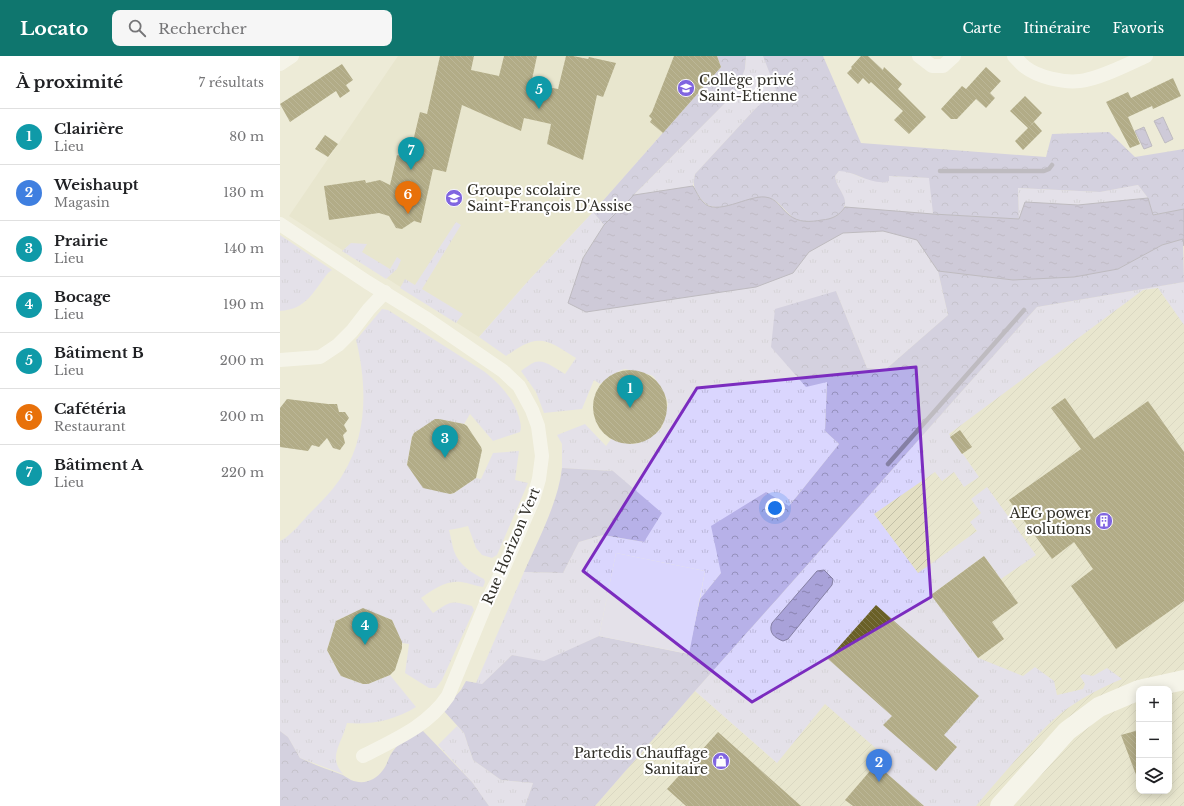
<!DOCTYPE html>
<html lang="fr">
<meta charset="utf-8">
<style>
body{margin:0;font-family:"Libre Baskerville",serif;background:#f6f6f6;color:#202124}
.controls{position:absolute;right:12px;bottom:12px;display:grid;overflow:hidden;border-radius:8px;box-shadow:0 2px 10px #0003}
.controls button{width:36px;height:36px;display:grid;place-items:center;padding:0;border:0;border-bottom:1px solid #e0e0e0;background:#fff;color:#202124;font:20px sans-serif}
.you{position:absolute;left:495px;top:452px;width:14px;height:14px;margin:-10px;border:3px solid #fff;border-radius:50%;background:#1a73e8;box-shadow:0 0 0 6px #1a73e833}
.badge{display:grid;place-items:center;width:26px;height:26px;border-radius:50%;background:#0f766e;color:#fff;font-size:13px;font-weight:700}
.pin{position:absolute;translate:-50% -33px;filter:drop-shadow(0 1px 2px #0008)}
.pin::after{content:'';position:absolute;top:21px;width:14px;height:12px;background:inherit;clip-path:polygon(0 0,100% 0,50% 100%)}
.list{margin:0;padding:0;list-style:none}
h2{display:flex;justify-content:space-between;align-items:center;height:52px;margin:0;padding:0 16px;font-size:17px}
h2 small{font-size:13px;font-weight:400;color:#757577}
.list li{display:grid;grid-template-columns:26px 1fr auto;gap:12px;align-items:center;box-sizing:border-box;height:56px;padding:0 16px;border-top:1px solid #e0e0e0}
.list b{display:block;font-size:15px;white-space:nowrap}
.list p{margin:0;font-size:13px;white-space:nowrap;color:#757577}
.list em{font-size:13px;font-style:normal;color:#757577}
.icon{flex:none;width:22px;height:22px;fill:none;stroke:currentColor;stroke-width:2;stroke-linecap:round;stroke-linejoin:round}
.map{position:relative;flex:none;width:904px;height:750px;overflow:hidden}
header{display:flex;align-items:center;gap:24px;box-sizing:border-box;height:56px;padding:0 20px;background:#0f766e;color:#fff}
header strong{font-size:19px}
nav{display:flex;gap:22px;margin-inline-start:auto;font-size:14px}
.search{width:280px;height:36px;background:#f6f6f6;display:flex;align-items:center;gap:10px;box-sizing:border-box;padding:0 14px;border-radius:8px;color:#757577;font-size:15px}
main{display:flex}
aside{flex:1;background:#fff}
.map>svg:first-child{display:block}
.built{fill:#e3dfc3}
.industrial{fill:url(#industrial-furrows);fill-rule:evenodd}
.grass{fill:url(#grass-tufts)}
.forest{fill:url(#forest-crowns)}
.pitch{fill:#dad6fe}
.water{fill:url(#water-ripples);stroke:#8580a4}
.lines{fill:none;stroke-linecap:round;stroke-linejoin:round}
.stream{stroke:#8580a4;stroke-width:4.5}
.building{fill:url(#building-back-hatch)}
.street{stroke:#fff;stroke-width:14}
.secondary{stroke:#fff;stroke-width:20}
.marked{fill:none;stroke:#7b2cbf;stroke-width:3;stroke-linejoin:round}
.labels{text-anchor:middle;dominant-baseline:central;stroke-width:4;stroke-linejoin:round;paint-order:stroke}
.poi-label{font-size:14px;fill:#312f28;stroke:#fff;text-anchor:start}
.street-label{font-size:14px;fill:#312f28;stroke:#fff}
</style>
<header>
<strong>Locato</strong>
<div class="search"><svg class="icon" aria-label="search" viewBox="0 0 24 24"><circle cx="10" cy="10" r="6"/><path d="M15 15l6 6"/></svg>Rechercher</div>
<nav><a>Carte</a><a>Itinéraire</a><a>Favoris</a></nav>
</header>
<main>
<aside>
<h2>À proximité<small>7 résultats</small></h2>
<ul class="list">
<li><span class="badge" style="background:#0f9aa8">1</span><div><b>Clairière</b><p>Lieu</p></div><em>80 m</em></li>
<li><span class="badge" style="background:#3f7fe0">2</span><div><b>Weishaupt</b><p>Magasin</p></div><em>130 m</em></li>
<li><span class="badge" style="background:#0f9aa8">3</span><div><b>Prairie</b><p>Lieu</p></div><em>140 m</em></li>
<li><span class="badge" style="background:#0f9aa8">4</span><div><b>Bocage</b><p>Lieu</p></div><em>190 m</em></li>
<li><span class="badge" style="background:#0f9aa8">5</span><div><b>Bâtiment B</b><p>Lieu</p></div><em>200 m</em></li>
<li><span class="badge" style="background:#e8710a">6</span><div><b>Cafétéria</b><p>Restaurant</p></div><em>200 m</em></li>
<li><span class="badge" style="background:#0f9aa8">7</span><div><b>Bâtiment A</b><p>Lieu</p></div><em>220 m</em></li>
</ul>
</aside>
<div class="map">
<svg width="904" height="750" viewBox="0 0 904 750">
<defs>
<pattern id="industrial-furrows" width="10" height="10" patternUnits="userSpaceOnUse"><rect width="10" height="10" fill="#e3dfc3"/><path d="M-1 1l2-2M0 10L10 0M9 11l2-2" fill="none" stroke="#c3c0a8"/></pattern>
<pattern id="grass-tufts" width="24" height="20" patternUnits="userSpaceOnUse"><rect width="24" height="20" fill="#dad6fe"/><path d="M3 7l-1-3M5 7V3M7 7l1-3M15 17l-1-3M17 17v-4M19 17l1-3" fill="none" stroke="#bcb8da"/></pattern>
<pattern id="forest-crowns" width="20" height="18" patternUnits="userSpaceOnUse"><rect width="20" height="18" fill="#b7b1e8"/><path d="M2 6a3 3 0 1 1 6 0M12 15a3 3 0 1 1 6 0" fill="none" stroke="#9590bc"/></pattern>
<pattern id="water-ripples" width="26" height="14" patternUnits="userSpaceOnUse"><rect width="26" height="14" fill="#a9a2d9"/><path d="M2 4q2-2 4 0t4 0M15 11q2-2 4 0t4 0" fill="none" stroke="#8a84b0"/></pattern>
<pattern id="building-back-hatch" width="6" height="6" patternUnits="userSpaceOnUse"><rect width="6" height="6" fill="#6a6027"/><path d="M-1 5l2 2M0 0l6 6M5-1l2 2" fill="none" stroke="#80784d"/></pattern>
</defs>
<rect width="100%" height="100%" fill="#edebd7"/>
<path class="built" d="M118,0H437L441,11L313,156L249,224L199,281L9,160Z"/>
<path class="industrial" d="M904,226V750H315L415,635L497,707L469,574L757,251ZM859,633H889V735H859Z"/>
<g class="grass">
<path d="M466,0H483L497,34L475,53L415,118L413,130L354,139L456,36L465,13Z"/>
<path d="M559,115H566L583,122L608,120L650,122L653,158L565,151C566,138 557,133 555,120Z"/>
<path d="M858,129L868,142L798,149L745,146L739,163L738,132L820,136Z"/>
<path d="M313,156L324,169L302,203L513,217L529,196L563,177L603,175L637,184L658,215L668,259L605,314L587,312L556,235L547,326L545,375L559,388L509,450L441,517L420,543L425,515L336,497L319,580L264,606L232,599L201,629L196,627L244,516L283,517L299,486L323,479L364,486L333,415L282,412V388L277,379L305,368L326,390L331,383L353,388L359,387L380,374L382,371L388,348L386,341L374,321L371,319L345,313L341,314L320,328L314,324L302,353L264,357L256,336L241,315C245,312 250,308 255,306C264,303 277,313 285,318L296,302C287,297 277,289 267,286C252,281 238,292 226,300L199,281L249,224Z"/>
<path d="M176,166L181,169L142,233L183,258L176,267L120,232L125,223L135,229Z"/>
<path d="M0,179L52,214L48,217C33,236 27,253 0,255Z"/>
<path d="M71,187L87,188L82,196L110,213L117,201L121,204L117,213L106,223L62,195Z"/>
<path d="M904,226V269L878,232L863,234L669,378L699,421L684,431L674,416L662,425L655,416L594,458L638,517L697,475L690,466L701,457L691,443L707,431L756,499L721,523L704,500L651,539L698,602L706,605L743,620L755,611L774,625L777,639L803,633L805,628L800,620L803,618L813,620L827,612L842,623C823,631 805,640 788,652C770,665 755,682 740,699C725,716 710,733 696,750H644L591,704L599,695L545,648L497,707L415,635L757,251Z"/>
<path d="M102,253L108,254L205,316C220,328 233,342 239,361C240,366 242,370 240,376L213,385L190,358L184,368L159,363L155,364L134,377L132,381L127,409L170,438L174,437L196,422L201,423L213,397L239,395L235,424L248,427L217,499L212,502L202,499L196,492L188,470L180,472L169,474C171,481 172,489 174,495C179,509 192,517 204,523L205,526L203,531C195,530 189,527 181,526C166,524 152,534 141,542L153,557C171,545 170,544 192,550L194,554L162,624L156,632H149L125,617L129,588L122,587L112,564L110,563L83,553L57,564L56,566L47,594L59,617L61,620L83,628H88L110,619L136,651C115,664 92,669 67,667C65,673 63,680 60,686C55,699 53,706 63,718L20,702L8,681L0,675V485C12,479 22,465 31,456C43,444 55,432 63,418C88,378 87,328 76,284Z"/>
<path d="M177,670L184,677L193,704L221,724L253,727L245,750H209L192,726L158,689Z"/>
</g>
<g class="forest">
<path d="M437,0H466L465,13L456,36L324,169L313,156L441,11Z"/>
<path d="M483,0H543L581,87L766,101L772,78L829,76L855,101L904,93V153L873,159L868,142L858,129L820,136L738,132L739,163L653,158L649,122L609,120V125C594,131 575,115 559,115L555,120C556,130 564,137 565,145C567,165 528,169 515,163C507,158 499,145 492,143C467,135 435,167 419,140C413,129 413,130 415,118L475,53L496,34Z"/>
<path d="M903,183L904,226L757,251L415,635L315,750H245L253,727L221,724L193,704L184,677L163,654L181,634L186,625L202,628L232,599L264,605L319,580L408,598L420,543L441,517L431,470L486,436L509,450L559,388L545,375L547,326L526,331L491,291L495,253L556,235L587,312L605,314L668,259L658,215L733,224L838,213L882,189Z"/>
<path d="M282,412L333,415L382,457L364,486L323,479L299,486L283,517L244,516C258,484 278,447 282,412Z"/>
<path d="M0,675L8,681L20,702C33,708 46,713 60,718C64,719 67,722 71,724C83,729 95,725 103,714C108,708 108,701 113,695C120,685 133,681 143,675L192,726L209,750H0Z"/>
</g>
<path class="pitch" d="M336,497L425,515L409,598L319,580Z"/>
<g class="water">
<path d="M883,61L893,83L885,87L874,65Z"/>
<path d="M864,71L872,90L864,93L855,75Z"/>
<path d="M413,130C416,135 419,142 423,146C436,161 468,139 485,141C497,142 501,153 509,159C519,167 530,166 542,164C552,163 559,160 565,151L653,158L739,163L745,146L798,149L868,142L873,159L904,153V190L903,183L882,189L838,213L794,221L733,224L658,215L637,184L603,175L563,177L529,196L513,217L476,231L306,256L288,247L303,202L324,169L354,139Z"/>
<path d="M544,514L553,523L552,529L508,583L503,585C495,582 488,577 492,567L537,515Z"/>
</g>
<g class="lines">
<g class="stream">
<path d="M660,115H764L769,113L772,109"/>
<path d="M608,408L744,254"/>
</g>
</g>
<g class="building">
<path d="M160,0H194L191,14L219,20L224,0H257L251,28L278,33L286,0H293L308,3L309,1L336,7L323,41L317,39L303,104L267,88L271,68L244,62L241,75L182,49L166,116L153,113L141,167L134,165L122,173L116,172L109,160L99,157L49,164L44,130L85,124L86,127L100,124L110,129L117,99L129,102L140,56L147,58Z"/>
<path d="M394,0H437L441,11L383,77L370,66L372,63L369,60L372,56Z"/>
<path d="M581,0H588L603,14L604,11L622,28L618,33L646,61L629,78L614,64L623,55L591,26L589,28L583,22L578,28L567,17L572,12L571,11Z"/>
<path d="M62,8L73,24L66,29L70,35L60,42L56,35L10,66L0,48Z"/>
<path d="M706,11L721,25L710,37L715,42L706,52L696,43L677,63H671L661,53L682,30L686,33Z"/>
<path d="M893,22L901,40L873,53L872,50L848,61L860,88L850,92L826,46L848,36L851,42Z"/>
<path d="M745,40L762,57L749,71L754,66L762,75L743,94L735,85L748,72L730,55Z"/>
<path d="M45,79L58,88L48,101L35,93Z"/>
<circle cx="350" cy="351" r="37"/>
<path d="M785,342L814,383L868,345L904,396V545L836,593L791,530L813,513L794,486L772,503L729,444L801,393L771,352Z"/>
<path d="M7,343L48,348H57L59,356H65L69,362L64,369L67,375L63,379L65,387L60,394L53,392L47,382L39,391L32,389L28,395L0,391V352Z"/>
<path d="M155,363H159L184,368L187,370L201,391L202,394L196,422L174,437L170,438L143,432L127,409L132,381L134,377Z"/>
<path d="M680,374L692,391L682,398L670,381Z"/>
<path d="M704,500L738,547L712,566L724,583L698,602L651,539Z"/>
<path d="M596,549L699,640L664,679L677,691L656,715L603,669L612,660L548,603Z"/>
<path d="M83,552L112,564L122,586V592L115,614L110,619L88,628H83L61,620L59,617L47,594L56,565Z"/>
<path d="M859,674V723L858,724L841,679Z"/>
<path d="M438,676L521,750H406L387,733Z"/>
<path d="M596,708L644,750H573L565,744Z"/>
</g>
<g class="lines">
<g class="street">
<path d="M639,0L652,10H663L674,0"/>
<path d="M734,0C737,3 741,8 745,11C758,21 783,27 800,25C819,23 848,8 866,0"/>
<path d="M0,8L12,0"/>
<path d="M0,168L87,226L147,263L223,315L239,330L252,354L258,370L262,400L259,423L253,444L221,518L207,545L168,640C148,670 114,684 83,700"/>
<path d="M0,304L40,301L58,289L72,275L89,253L105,236"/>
</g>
<g class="secondary">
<path d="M863,633L904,624"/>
<path d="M720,750L787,675L819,651L859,634"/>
</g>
</g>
<path d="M0 0H904V750H0ZM636,311L651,541L472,646L303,515L417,332Z" fill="#edebd7" fill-opacity=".55" fill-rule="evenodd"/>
<path class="marked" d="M636,311L651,541L472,646L303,515L417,332Z"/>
<defs>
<symbol id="school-disc" viewBox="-11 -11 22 22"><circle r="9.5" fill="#8065e0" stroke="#fff"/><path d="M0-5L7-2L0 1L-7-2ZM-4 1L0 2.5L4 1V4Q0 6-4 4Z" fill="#fff"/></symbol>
<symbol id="building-disc" viewBox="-11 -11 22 22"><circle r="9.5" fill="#8065e0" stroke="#fff"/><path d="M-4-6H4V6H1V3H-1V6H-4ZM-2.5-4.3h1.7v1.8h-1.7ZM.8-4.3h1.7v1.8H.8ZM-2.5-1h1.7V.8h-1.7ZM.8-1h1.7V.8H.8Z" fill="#fff"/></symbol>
<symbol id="shop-disc" viewBox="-11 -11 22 22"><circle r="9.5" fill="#8065e0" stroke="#fff"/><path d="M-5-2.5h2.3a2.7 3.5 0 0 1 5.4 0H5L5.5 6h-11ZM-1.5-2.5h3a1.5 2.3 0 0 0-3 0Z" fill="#fff"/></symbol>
</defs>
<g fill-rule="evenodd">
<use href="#school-disc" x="396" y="22" width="20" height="20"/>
<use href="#school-disc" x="164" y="132" width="20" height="20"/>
<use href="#building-disc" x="814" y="455" width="20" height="20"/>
<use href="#shop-disc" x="431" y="695" width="20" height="20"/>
</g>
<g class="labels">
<g class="poi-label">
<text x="419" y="24">Collège privé<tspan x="419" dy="16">Saint-Etienne</tspan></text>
<text x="187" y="134">Groupe scolaire<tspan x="187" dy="16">Saint-François D'Assise</tspan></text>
<text x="811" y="457" text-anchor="end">AEG power<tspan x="811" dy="16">solutions</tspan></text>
<text x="428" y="697" text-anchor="end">Partedis Chauffage<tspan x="428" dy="16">Sanitaire</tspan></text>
</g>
<g class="street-label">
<text transform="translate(231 490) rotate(-67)">Rue Horizon Vert</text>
</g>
</g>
</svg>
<div class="controls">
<button>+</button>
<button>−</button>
<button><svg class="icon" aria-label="layers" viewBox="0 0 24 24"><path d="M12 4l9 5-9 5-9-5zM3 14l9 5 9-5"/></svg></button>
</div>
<div class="you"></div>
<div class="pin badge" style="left:350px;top:352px;background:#0f9aa8">1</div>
<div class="pin badge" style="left:599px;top:726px;background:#3f7fe0">2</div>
<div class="pin badge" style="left:165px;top:402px;background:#0f9aa8">3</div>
<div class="pin badge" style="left:85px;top:589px;background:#0f9aa8">4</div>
<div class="pin badge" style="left:259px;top:53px;background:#0f9aa8">5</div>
<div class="pin badge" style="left:128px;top:158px;background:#e8710a">6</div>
<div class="pin badge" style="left:131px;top:114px;background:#0f9aa8">7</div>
</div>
</main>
